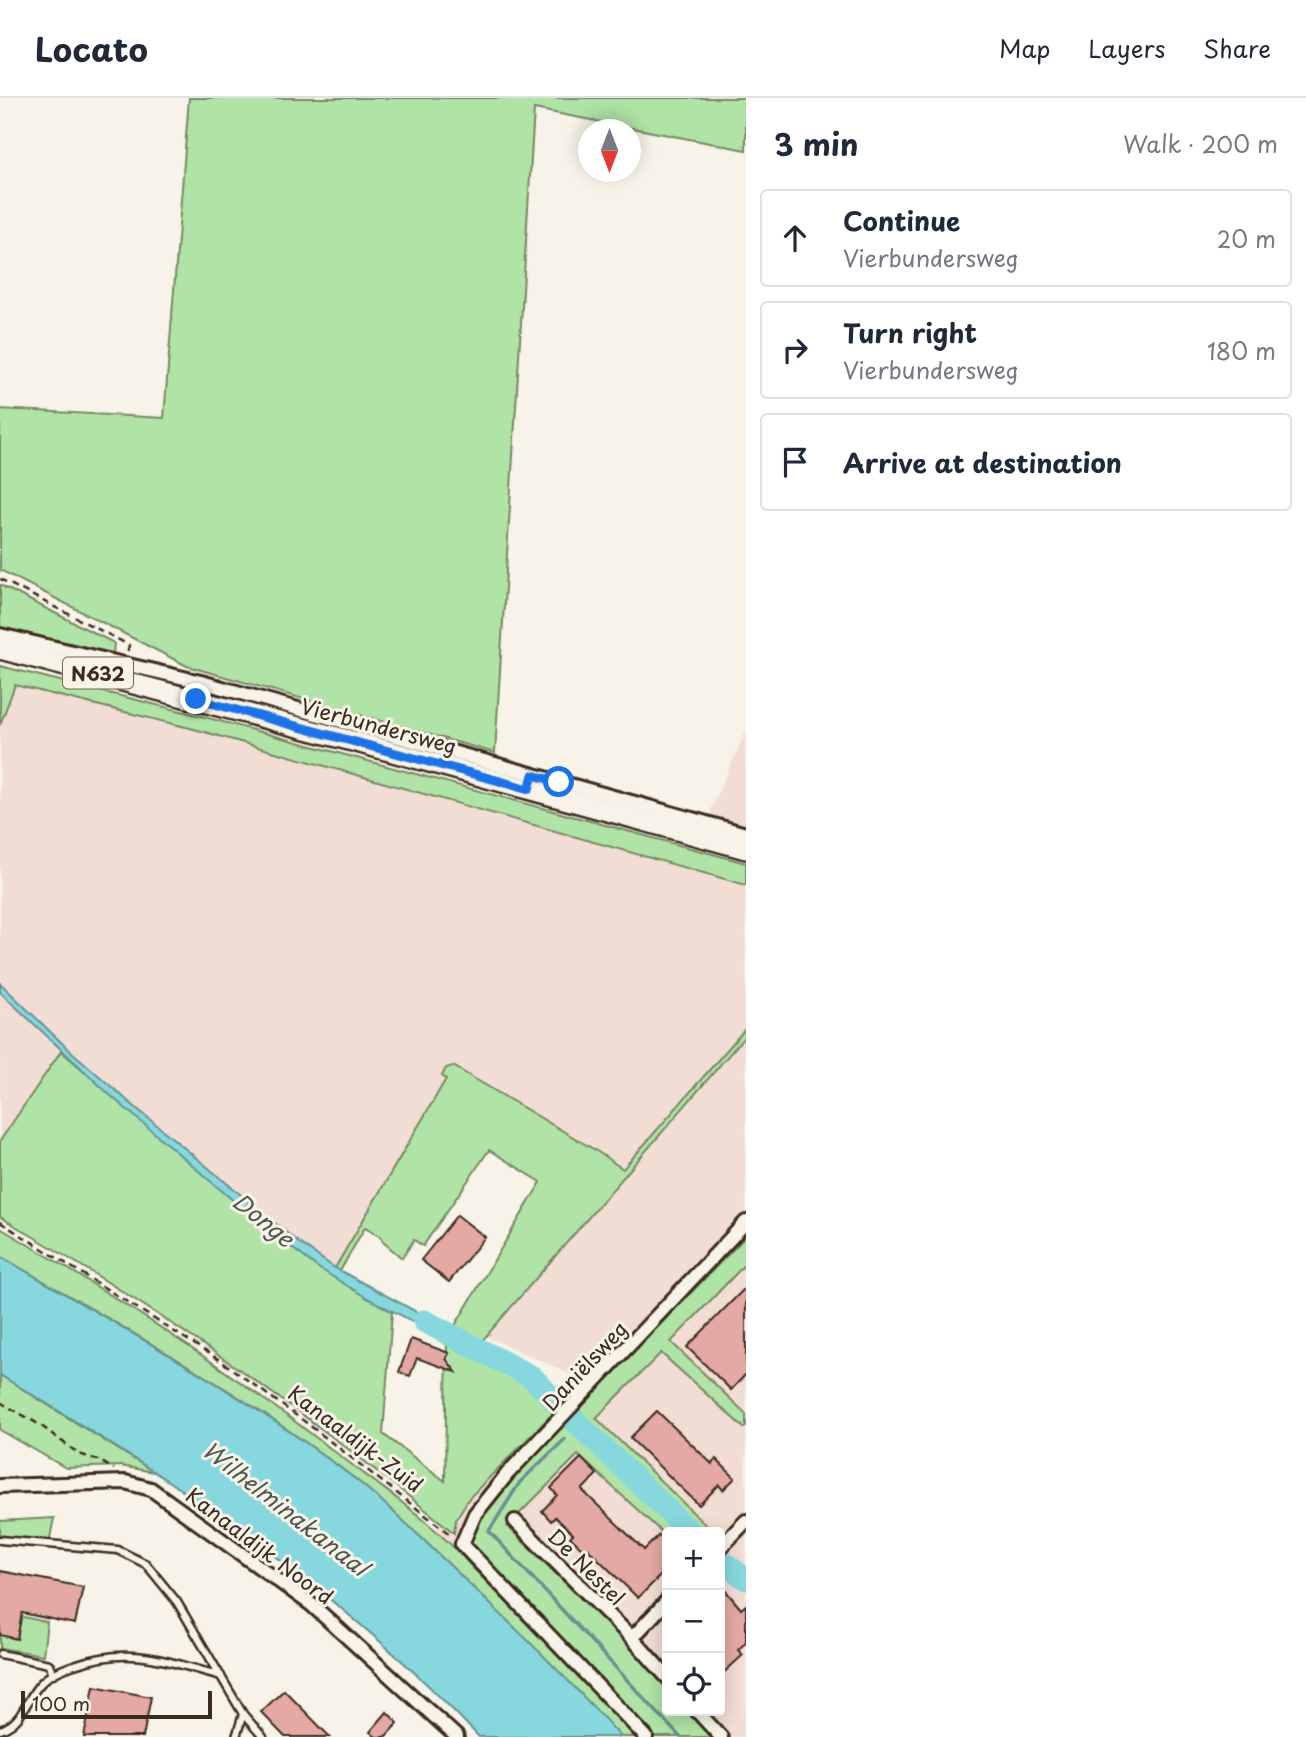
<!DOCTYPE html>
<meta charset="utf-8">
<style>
body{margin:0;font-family:"Playpen Sans",sans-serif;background:#f6f6f7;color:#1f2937}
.controls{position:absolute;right:21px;bottom:21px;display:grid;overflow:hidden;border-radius:7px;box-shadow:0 4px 18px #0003}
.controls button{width:63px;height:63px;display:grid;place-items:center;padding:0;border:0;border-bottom:2px solid #e0e1e3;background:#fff;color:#1f2937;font:35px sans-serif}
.compass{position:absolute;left:578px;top:21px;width:63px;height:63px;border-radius:50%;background:#fff;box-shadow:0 4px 18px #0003;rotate:180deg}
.scale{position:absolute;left:21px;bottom:18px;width:191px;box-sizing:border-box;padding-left:7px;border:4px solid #3b2a1e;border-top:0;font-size:19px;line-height:24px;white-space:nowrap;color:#3b2a1e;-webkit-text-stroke:5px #f7f3e8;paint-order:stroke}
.stop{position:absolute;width:21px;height:21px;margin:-16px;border:5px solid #1a73e8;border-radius:50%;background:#fff}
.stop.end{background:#1a73e8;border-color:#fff;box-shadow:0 2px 7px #0008}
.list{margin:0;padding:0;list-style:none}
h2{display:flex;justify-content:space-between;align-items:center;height:91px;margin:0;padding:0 28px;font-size:30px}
h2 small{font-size:23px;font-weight:400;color:#747a83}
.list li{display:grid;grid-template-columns:46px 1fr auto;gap:21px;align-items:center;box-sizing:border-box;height:98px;margin:0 14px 14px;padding:0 14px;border:2px solid #e0e1e3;border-radius:7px}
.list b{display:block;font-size:26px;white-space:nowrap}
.list p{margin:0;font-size:23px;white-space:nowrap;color:#747a83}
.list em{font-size:23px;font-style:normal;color:#747a83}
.icon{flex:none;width:38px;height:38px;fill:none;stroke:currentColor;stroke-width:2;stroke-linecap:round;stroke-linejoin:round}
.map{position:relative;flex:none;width:746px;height:1639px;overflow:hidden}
header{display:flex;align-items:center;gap:42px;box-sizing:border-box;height:98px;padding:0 35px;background:#fff;border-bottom:2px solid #e0e1e3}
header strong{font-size:33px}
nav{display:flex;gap:38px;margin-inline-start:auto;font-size:24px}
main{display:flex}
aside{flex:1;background:#fff}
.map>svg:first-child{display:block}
.built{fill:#f1ddd4;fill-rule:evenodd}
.green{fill:#b0e4a6;stroke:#768762;stroke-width:2}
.water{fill:#86d8de;stroke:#689291;stroke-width:2}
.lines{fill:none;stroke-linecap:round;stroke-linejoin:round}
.stream{stroke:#689291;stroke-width:3.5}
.river{stroke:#86d8de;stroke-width:23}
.building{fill:#e4a9a4;stroke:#3b2a1e;stroke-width:2}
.lane-casing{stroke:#3b2a1e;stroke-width:11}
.street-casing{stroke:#3b2a1e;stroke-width:18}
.primary-casing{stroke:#3b2a1e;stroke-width:24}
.path{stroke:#3b2a1e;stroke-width:2.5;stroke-dasharray:7 5;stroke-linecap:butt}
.lane{stroke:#f7f3e8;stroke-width:6}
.street{stroke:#f7f3e8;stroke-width:12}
.primary{stroke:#f7f3e8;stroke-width:19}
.route{stroke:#1a73e8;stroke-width:9}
.labels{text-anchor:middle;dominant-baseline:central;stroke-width:6;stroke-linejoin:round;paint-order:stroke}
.shield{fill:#f7f3e8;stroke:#73665b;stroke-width:2}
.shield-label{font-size:19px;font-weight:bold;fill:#3b2a1e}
.street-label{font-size:21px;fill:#3b2a1e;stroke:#f7f3e8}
.water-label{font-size:23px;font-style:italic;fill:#4e564e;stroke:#f7f3e8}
</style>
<header>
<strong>Locato</strong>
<nav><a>Map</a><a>Layers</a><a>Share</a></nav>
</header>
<main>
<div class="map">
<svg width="746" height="1639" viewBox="0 0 746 1639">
<rect width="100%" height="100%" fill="#f7f3e8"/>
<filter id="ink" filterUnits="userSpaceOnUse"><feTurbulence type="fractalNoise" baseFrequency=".0143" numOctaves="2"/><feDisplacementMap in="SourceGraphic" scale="14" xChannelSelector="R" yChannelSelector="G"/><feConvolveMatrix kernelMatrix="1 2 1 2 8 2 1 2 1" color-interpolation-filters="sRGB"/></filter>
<g filter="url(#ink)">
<g class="built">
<path d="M15,587L194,631L746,787V930L623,1071L595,1052L454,968L446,970V980L335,1170L299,1145L231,1091L65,948L0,1043V627Z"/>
<path d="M746,633V739L712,729L711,711Z"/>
<path d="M746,937V1639H629L430,1438L471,1394L586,1283L485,1238ZM667,1434H720V1613H667Z"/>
</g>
<g class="green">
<path d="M189,0H746V52L534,11L495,655L187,568L0,472V311L164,320Z"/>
<path d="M0,487L114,545L113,556L111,558L0,531Z"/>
<path d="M0,568L201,618L746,765V787L194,631L15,587L0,627Z"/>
<path d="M746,930V937L475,1251L537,1284L561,1307L469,1400L456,1421L454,1435C312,1317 160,1212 0,1119V1043L61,953L264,1128L317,1169L392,1214L383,1336L445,1383L447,1241L541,1084L489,1052L423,1148L414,1142L402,1160L383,1144L381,1139L365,1129L340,1173L335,1170L446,981L442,978L446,970L453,968L595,1052L623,1071Z"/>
<path d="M0,1130C119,1199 233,1275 343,1360C389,1395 434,1425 472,1469L638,1639H621C568,1582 513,1528 457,1474C424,1443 394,1412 359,1384C247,1297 123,1229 0,1158Z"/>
<path d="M746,1138V1165L671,1244L746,1316V1328L744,1330L661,1255L596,1320L713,1434H667V1439L578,1357L507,1428L633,1552L667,1591V1613H687L711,1639H649L466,1444L477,1416Z"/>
<path d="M0,1277L154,1374L120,1368L66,1370L0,1332Z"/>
<path d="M54,1420L49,1445L0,1437V1423Z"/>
<path d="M0,1514L47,1524L43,1557L0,1550Z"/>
</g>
<g class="water">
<path d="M0,885L65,948L129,1004L299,1145L335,1170L452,1233L447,1241L367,1200L317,1169L263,1128L111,998L0,894Z"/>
<path d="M0,1158C122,1230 247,1297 359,1384C394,1412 424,1443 457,1474C513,1528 569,1581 621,1639H479C342,1492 172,1381 0,1277Z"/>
</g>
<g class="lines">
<path class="stream" d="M565,1341L520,1384L489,1433L680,1639"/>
<g class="river">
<path d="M424,1223L532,1279L560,1308"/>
<path d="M573,1321L690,1434"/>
<path d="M721,1463L746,1481"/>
</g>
</g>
<g class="building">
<path d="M457,1117L485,1139L449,1184L421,1162Z"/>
<path d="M746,1189V1276L731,1292L687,1249Z"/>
<path d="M411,1241L449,1255L446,1261L456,1274L417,1260L410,1278L399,1274Z"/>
<path d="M657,1313L712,1366L716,1361L735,1380L723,1392L719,1387L699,1407L630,1340Z"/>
<path d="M581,1360L597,1376L582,1392L644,1452L659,1437L667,1445V1471L638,1500L587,1450L584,1452L570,1439L573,1436L555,1419L551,1423L542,1413L557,1397L551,1390Z"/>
<path d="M0,1473L83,1489L75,1526L22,1515L17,1541L0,1537Z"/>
<path d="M720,1486L741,1511L746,1507V1544L738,1552L743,1557L720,1578Z"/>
<path d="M94,1588L151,1599L143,1639H84Z"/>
<path d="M284,1592L330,1639H285L261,1614Z"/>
<path d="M387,1614L398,1625L385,1639H376L370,1634Z"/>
</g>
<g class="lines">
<defs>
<g id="lane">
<path d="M0,1442L118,1452L146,1466L177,1504L243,1616L263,1639"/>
<path d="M0,1556L49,1566L53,1576"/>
<path d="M0,1632C24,1625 25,1601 41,1585C49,1576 63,1571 74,1567C131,1547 165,1563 221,1578"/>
<path d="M236,1639L243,1616"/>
</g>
<g id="street">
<path d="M0,537L201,584L746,736"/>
<path d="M0,1388L125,1384L151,1391L312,1507L457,1639"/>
<path d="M515,1423L632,1540L667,1579"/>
<path d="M720,1450L746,1423"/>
<path d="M632,1540L667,1503"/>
<path d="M697,1613L721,1639"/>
<path d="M646,1639L462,1446L475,1416L508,1375L746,1124"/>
</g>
<path id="primary" d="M0,551L360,645L746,751"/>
</defs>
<use href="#lane" class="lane-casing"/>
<use href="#street" class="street-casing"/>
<use href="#primary" class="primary-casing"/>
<g class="path">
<path d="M0,481L129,547L127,556"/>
<path d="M0,1124L221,1263L304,1323L451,1437"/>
<path d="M0,1304L40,1327L79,1356L98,1362L114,1371"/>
</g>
<use href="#lane" class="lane"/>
<use href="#street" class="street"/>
<use href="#primary" class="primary"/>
</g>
</g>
<g class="lines" filter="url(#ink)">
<path class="route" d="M196,601L529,691L533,677L559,684"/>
</g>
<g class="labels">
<rect class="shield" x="63" y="559.5" width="70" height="31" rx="5"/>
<g class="shield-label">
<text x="98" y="575">N632</text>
</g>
<g class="street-label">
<text transform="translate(379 627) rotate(15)">Vierbundersweg</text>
<text transform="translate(584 1267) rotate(-47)">Daniëlsweg</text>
<text transform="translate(356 1340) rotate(37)">Kanaaldijk-Zuid</text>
<text transform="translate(260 1447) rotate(37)">Kanaaldijk Noord</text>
<text transform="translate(587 1468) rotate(45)">De Nestel</text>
</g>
<g class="water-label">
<text transform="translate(264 1121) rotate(39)">Donge</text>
<text transform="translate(286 1410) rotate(38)">Wilhelminakanaal</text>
</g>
</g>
</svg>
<div class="controls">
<button>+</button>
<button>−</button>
<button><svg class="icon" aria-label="locate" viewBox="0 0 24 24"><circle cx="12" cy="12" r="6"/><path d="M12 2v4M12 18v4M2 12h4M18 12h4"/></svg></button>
</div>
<svg class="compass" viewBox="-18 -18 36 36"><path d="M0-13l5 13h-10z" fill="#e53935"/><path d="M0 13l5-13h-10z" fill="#747a83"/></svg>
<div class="scale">100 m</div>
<div class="stop" style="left:559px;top:684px"></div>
<div class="stop end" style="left:196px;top:601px"></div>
</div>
<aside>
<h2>3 min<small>Walk · 200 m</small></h2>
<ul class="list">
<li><svg class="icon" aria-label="ahead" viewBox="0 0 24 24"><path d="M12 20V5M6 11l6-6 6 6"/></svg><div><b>Continue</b><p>Vierbundersweg</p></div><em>20 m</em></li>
<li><svg class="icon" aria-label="right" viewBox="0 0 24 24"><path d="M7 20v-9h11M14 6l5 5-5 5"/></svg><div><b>Turn right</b><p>Vierbundersweg</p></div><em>180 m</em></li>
<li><svg class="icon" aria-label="arrive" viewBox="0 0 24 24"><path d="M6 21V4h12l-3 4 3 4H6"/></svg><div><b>Arrive at destination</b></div></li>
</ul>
</aside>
</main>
